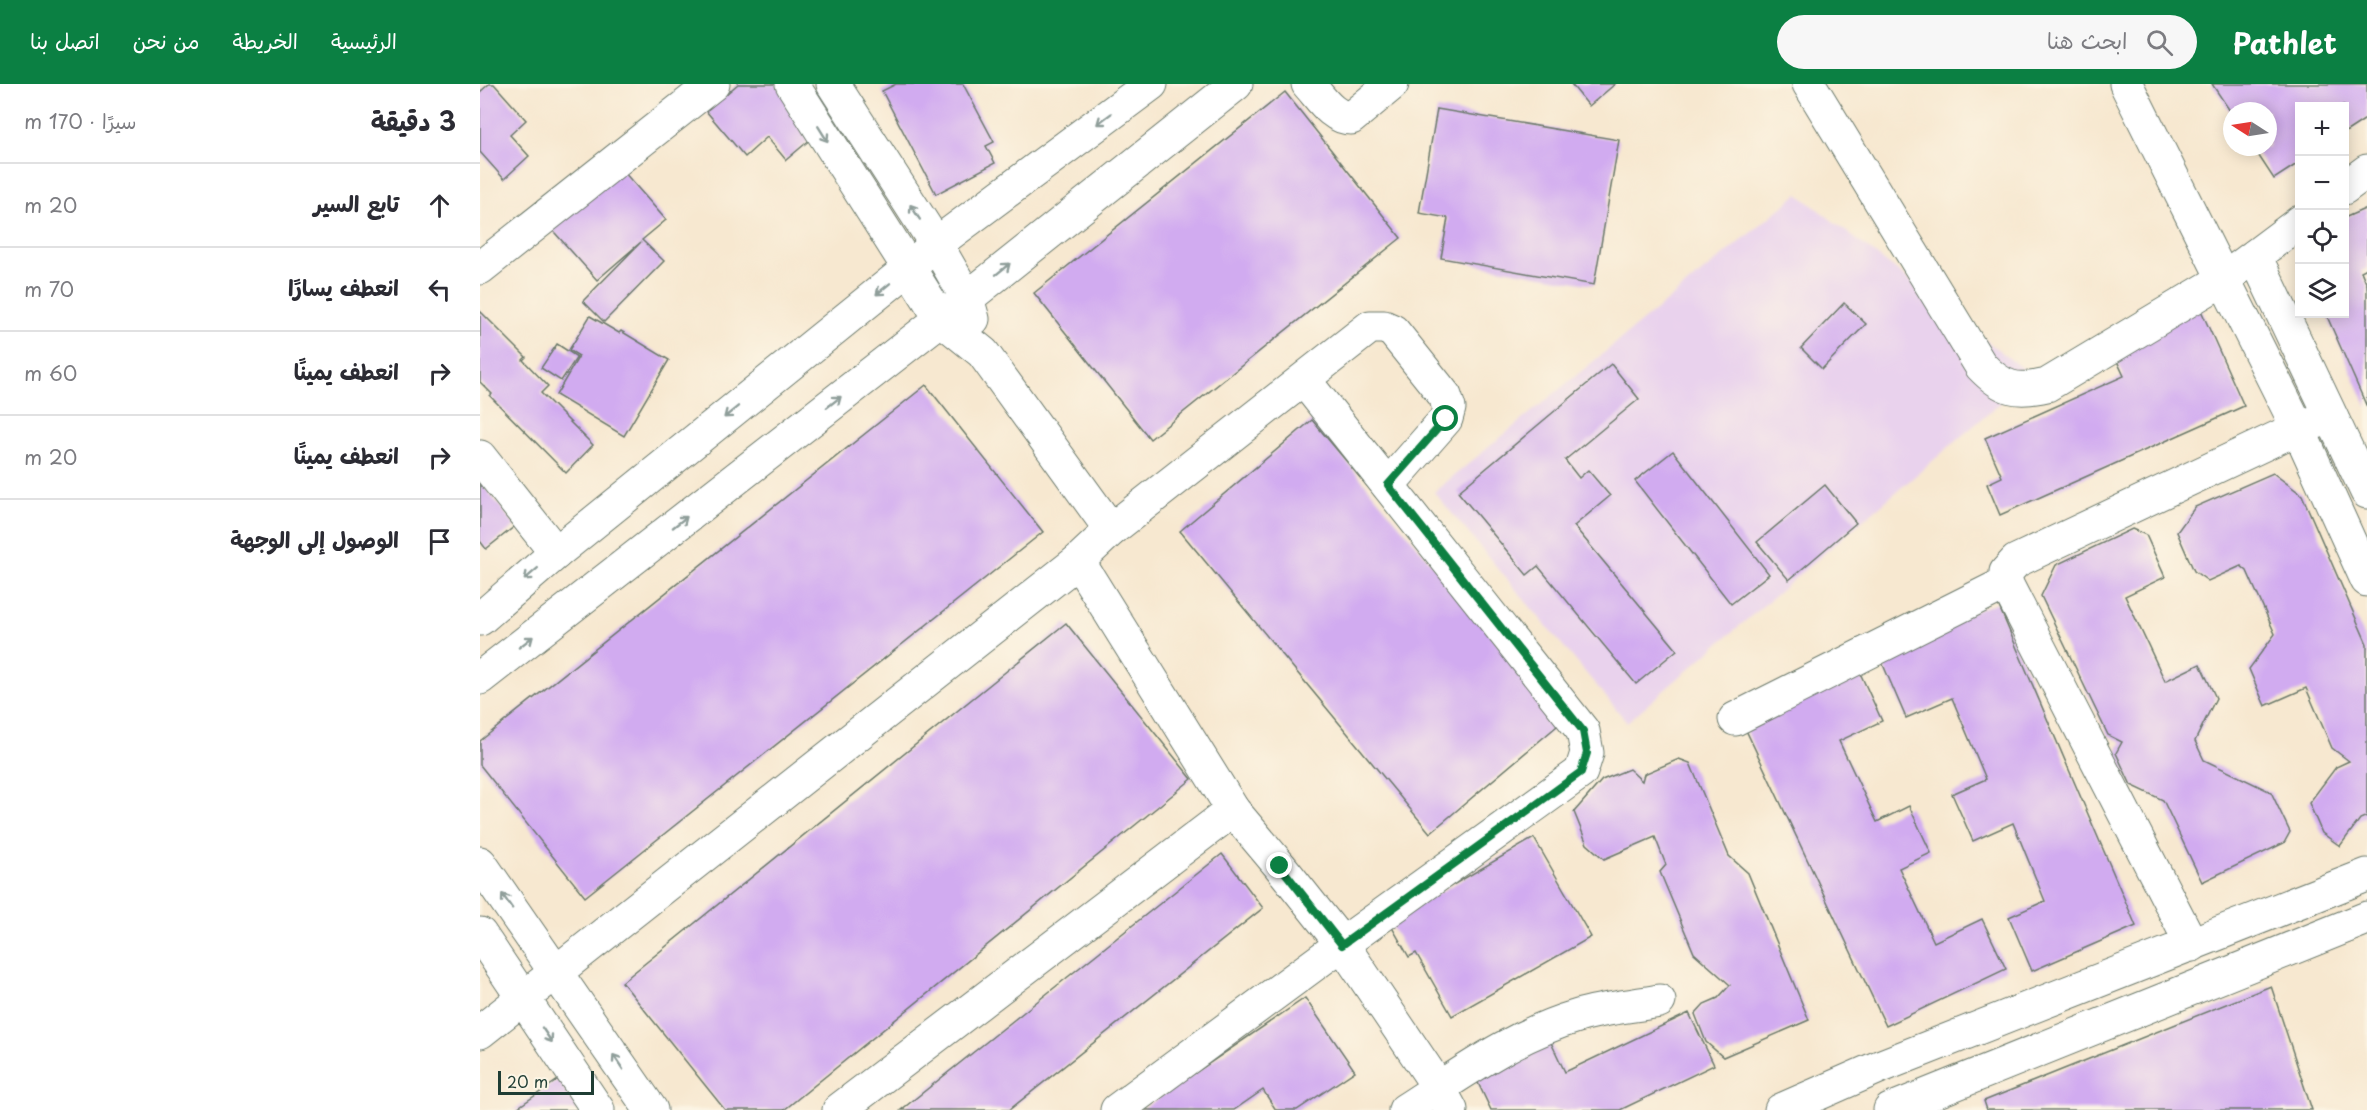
<!DOCTYPE html>
<html lang="ar">
<meta charset="utf-8">
<style>
body{margin:0;font-family:"Playpen Sans","Playpen Sans Arabic",sans-serif;background:#f7f7f7;color:#2b2b33;direction:rtl}
.controls{position:absolute;right:18px;top:18px;display:grid;overflow:hidden;border-radius:0px;box-shadow:0 3px 15px #0003}
.controls button{width:54px;height:54px;display:grid;place-items:center;padding:0;border:0;border-bottom:2px solid #e1e1e2;background:#fff;color:#2b2b33;font:30px sans-serif}
.compass{position:absolute;left:1743px;top:18px;width:54px;height:54px;border-radius:50%;background:#fff;box-shadow:0 3px 15px #0003;rotate:282deg}
.scale{position:absolute;left:18px;bottom:15px;width:96px;box-sizing:border-box;padding-left:6px;border:3px solid #1f3d34;border-top:0;font-size:16px;line-height:21px;white-space:nowrap;color:#1f3d34;-webkit-text-stroke:4px #fcf5e5;paint-order:stroke}
.stop{position:absolute;width:18px;height:18px;margin:-14px;border:4px solid #0b8043;border-radius:50%;background:#fff}
.stop.end{background:#0b8043;border-color:#fff;box-shadow:0 2px 6px #0008}
.list{margin:0;padding:0;list-style:none}
h2{display:flex;justify-content:space-between;align-items:center;height:78px;margin:0;padding:0 24px;font-size:26px}
h2 small{font-size:20px;font-weight:400;color:#7c7c81}
.list li{display:grid;grid-template-columns:39px 1fr auto;gap:18px;align-items:center;box-sizing:border-box;height:84px;padding:0 24px;border-top:2px solid #e1e1e2}
.list b{display:block;font-size:22px;white-space:nowrap}
.list em{font-size:20px;font-style:normal;color:#7c7c81}
.icon{flex:none;width:33px;height:33px;fill:none;stroke:currentColor;stroke-width:2;stroke-linecap:round;stroke-linejoin:round}
.map{position:relative;flex:none;width:1887px;height:1026px;overflow:hidden;direction:ltr}
header{display:flex;align-items:center;gap:36px;box-sizing:border-box;height:84px;padding:0 30px;background:#0b8043;color:#fff}
header strong{font-size:28px}
nav{display:flex;gap:33px;margin-inline-start:auto;font-size:21px}
.search{width:420px;height:54px;background:#f7f7f7;display:flex;align-items:center;gap:15px;box-sizing:border-box;padding:0 21px;border-radius:33px;color:#7c7c81;font-size:22px}
main{display:flex}
aside{flex:1;background:#fff}
.map>svg:first-child{display:block}
.built{fill:#e9d2ed}
.building{fill:#d1abf0}
.lines{fill:none;stroke-linecap:round;stroke-linejoin:round}
.minor-casing{stroke:#6b796b;stroke-width:35}
.minor{stroke:#fff;stroke-width:33}
.oneway{stroke:#8f9e9a}
.route{stroke:#0b8043;stroke-width:8}
</style>
<header>
<strong>Pathlet</strong>
<div class="search"><svg class="icon" aria-label="search" viewBox="0 0 24 24"><circle cx="10" cy="10" r="6"/><path d="M15 15l6 6"/></svg>ابحث هنا</div>
<nav><a>الرئيسية</a><a>الخريطة</a><a>من نحن</a><a>اتصل بنا</a></nav>
</header>
<main>
<div class="map">
<svg width="1887" height="1026" viewBox="0 0 1887 1026">
<rect width="100%" height="100%" fill="#fcf5e5"/>
<filter id="ink" filterUnits="userSpaceOnUse"><feTurbulence type="fractalNoise" baseFrequency=".0167" numOctaves="2"/><feDisplacementMap in="SourceGraphic" scale="12" xChannelSelector="R" yChannelSelector="G"/><feConvolveMatrix kernelMatrix="1 2 1 2 8 2 1 2 1" color-interpolation-filters="sRGB"/></filter>
<filter id="wash" filterUnits="userSpaceOnUse"><feTurbulence type="fractalNoise" baseFrequency=".008" numOctaves="4" result="noise"/><feDisplacementMap in="SourceGraphic" scale="24" xChannelSelector="R" yChannelSelector="G"/><feGaussianBlur stdDeviation="1.35" result="paint"/><feColorMatrix in="noise" values="0 0 0 0 0 0 0 0 0 0 0 0 0 0 0 0 0 1.4 0 .05"/><feComposite in="paint" operator="in"/></filter>
<g filter="url(#wash)">
<rect width="100%" height="100%" fill="#f7e8d0"/>
<path class="built" d="M1318,110L1552,292L1147,638L954,408Z"/>
<g id="blocks">
<g class="building">
<path d="M9,0H14L46,36L30,51L49,72L24,95L0,68V8Z"/>
<path d="M258,0H297L338,49L306,76L287,53L265,73L226,27Z"/>
<path d="M416,0H483L514,58L506,62L515,79L456,110L402,7Z"/>
<path d="M1091,0H1135L1109,22Z"/>
<path d="M1732,0H1887V34L1864,49V22H1820V78L1794,95L1773,63H1788V27H1752V30Z"/>
<path d="M805,8L921,154L670,355L554,209Z"/>
<path d="M957,25L1139,56L1114,201L961,174L968,134L939,129Z"/>
<path d="M136,79L186,136L162,156L184,177L124,238L103,217L161,158L117,196L67,140Z"/>
<path d="M1887,124V184L1881,187L1887,201V323L1846,230H1864V134Z"/>
<path d="M1364,219L1386,240L1342,285L1321,264Z"/>
<path d="M1720,224L1764,322L1520,431L1507,400L1522,393L1505,354L1644,292L1631,264Z"/>
<path d="M0,227L46,273L43,276L68,302L61,309L113,361L86,389L10,312L12,310L0,298Z"/>
<path d="M110,232L139,249L141,247L189,276L144,352L76,311L99,272L89,266Z"/>
<path d="M77,260L97,273L81,297L61,284Z"/>
<path d="M1131,280L1159,315L1085,376L1099,394L1108,386L1130,412L1094,442L1197,566L1156,600L1058,482L1047,491L978,408Z"/>
<path d="M446,301L563,448L105,813L0,681V657Z"/>
<path d="M832,336L1083,637L950,749L700,447Z"/>
<path d="M1193,367L1289,490L1251,520L1155,397Z"/>
<path d="M1793,389L1822,411L1887,560V732L1880,735L1860,762L1842,749L1829,719L1856,683L1869,677L1852,664L1826,604L1785,622L1769,585L1795,550L1767,487L1761,482L1728,497L1714,487L1697,448L1715,423Z"/>
<path d="M0,397L35,442L6,465L0,457Z"/>
<path d="M1345,401L1376,439L1309,496L1277,458Z"/>
<path d="M1652,445L1666,451L1685,493L1645,512L1685,597L1720,580L1736,614L1715,657L1724,676L1791,708L1810,748L1804,759L1722,798L1683,716L1651,701L1636,669L1642,658L1628,651L1561,512L1576,481Z"/>
<path d="M1517,518L1656,842L1552,887L1529,833L1565,817L1533,739L1493,757L1472,710L1506,695L1472,614L1426,634L1398,569Z"/>
<path d="M586,539L712,695L304,1026H245L142,898Z"/>
<path d="M1380,589L1402,637L1359,657L1397,738L1429,722L1451,769L1419,784L1454,858L1502,835L1526,885L1406,942L1265,644Z"/>
<path d="M1199,675L1210,679L1249,772L1268,789L1329,936L1243,973L1226,958L1215,930L1224,920L1238,914L1250,901L1214,869L1180,788L1186,781L1175,753L1124,775L1107,760L1094,728L1122,696L1149,685L1162,697L1164,690Z"/>
<path d="M1054,754L1111,853L972,932L936,869L929,873L909,838Z"/>
<path d="M742,770L783,824L529,1026H421Z"/>
<path d="M1791,902L1832,1026H1507L1504,1017Z"/>
<path d="M825,914L875,987L817,1026H796L783,1006L754,1026H661Z"/>
<path d="M1209,929L1234,981L1140,1026H1011L991,984L1066,948L1085,988Z"/>
<path d="M78,996L99,1026H34Z"/>
</g>
</g>
</g>
<g filter="url(#ink)">
<use href="#blocks" fill-opacity="0" stroke="#6b796b" stroke-width="1.5"/>
<g class="lines">
<defs>
<g id="minor">
<path d="M312,0L461,235L503,269L631,446"/>
<path d="M353,0L456,160L487,214L493,235"/>
<path d="M828,0C840,13 852,34 871,34L912,0"/>
<path d="M1329,0L1501,282C1523,305 1536,308 1567,301L1744,195L1820,138"/>
<path d="M1646,0L1818,344L1887,496"/>
<path d="M1864,104L1887,87"/>
<path d="M1775,172L1887,408"/>
<path d="M0,184L233,0"/>
<path d="M824,296L1103,647L1107,669L1101,688L862,860L959,1004L971,1026"/>
<path d="M0,373L76,469"/>
<path d="M598,477L753,726L800,782L862,860L637,1026"/>
<path d="M1526,499L1712,861"/>
<path d="M0,535L76,469L428,185L456,160L671,0"/>
<path d="M0,594L461,235L756,0"/>
<path d="M1255,635L1526,499V488L1536,477L1818,344L1851,333"/>
<path d="M0,779L171,1026"/>
<path d="M0,850L118,1026"/>
<path d="M0,948L598,477L631,446L890,243H904L913,247L965,312L969,324L966,335L908,401"/>
<path d="M359,1026L753,726"/>
<path d="M925,1026C981,990 1033,951 1098,932C1124,924 1153,922 1179,917"/>
<path d="M1301,1026L1399,983L1887,791"/>
<path d="M1410,1026L1887,834"/>
</g>
</defs>
<use href="#minor" class="minor-casing"/>
<use href="#minor" class="minor"/>
</g>
<defs><path id="oneway-shaft" d="M-6 0H5M1.5-3L5.5 0L1.5 3" fill="none" stroke-width="1.6" stroke-linecap="round" stroke-linejoin="round" transform="scale(1.5)"/></defs>
<g class="oneway">
<use href="#oneway-shaft" transform="translate(624 35) rotate(143)"/>
<use href="#oneway-shaft" transform="translate(343 50) rotate(58)"/>
<use href="#oneway-shaft" transform="translate(435 128) rotate(-123)"/>
<use href="#oneway-shaft" transform="translate(523 185) rotate(-39)"/>
<use href="#oneway-shaft" transform="translate(403 205) rotate(141)"/>
<use href="#oneway-shaft" transform="translate(354 318) rotate(-38)"/>
<use href="#oneway-shaft" transform="translate(251 328) rotate(141)"/>
<use href="#oneway-shaft" transform="translate(200 438) rotate(-38)"/>
<use href="#oneway-shaft" transform="translate(51 490) rotate(139)"/>
<use href="#oneway-shaft" transform="translate(46 558) rotate(-38)"/>
<use href="#oneway-shaft" transform="translate(27 817) rotate(-125)"/>
<use href="#oneway-shaft" transform="translate(67 951) rotate(56)"/>
<use href="#oneway-shaft" transform="translate(138 978) rotate(-124)"/>
</g>
</g>
<g class="lines" filter="url(#ink)">
<path class="route" d="M800,782L862,861L1101,688L1107,669L1103,647L908,401L966,335"/>
</g>
</svg>
<div class="controls">
<button>+</button>
<button>−</button>
<button><svg class="icon" aria-label="locate" viewBox="0 0 24 24"><circle cx="12" cy="12" r="6"/><path d="M12 2v4M12 18v4M2 12h4M18 12h4"/></svg></button>
<button><svg class="icon" aria-label="layers" viewBox="0 0 24 24"><path d="M12 4l9 5-9 5-9-5zM3 14l9 5 9-5"/></svg></button>
</div>
<svg class="compass" viewBox="-18 -18 36 36"><path d="M0-13l5 13h-10z" fill="#e53935"/><path d="M0 13l5-13h-10z" fill="#7c7c81"/></svg>
<div class="scale">20 m</div>
<div class="stop" style="left:966px;top:335px"></div>
<div class="stop end" style="left:800px;top:782px"></div>
</div>
<aside>
<h2>3 دقيقة<small>سيرًا · 170 m</small></h2>
<ul class="list">
<li><svg class="icon" aria-label="ahead" viewBox="0 0 24 24"><path d="M12 20V5M6 11l6-6 6 6"/></svg><div><b>تابع السير</b></div><em>20 m</em></li>
<li><svg class="icon" aria-label="left" viewBox="0 0 24 24"><path d="M17 20v-9H6M10 6l-5 5 5 5"/></svg><div><b>انعطف يسارًا</b></div><em>70 m</em></li>
<li><svg class="icon" aria-label="right" viewBox="0 0 24 24"><path d="M7 20v-9h11M14 6l5 5-5 5"/></svg><div><b>انعطف يمينًا</b></div><em>60 m</em></li>
<li><svg class="icon" aria-label="right" viewBox="0 0 24 24"><path d="M7 20v-9h11M14 6l5 5-5 5"/></svg><div><b>انعطف يمينًا</b></div><em>20 m</em></li>
<li><svg class="icon" aria-label="arrive" viewBox="0 0 24 24"><path d="M6 21V4h12l-3 4 3 4H6"/></svg><div><b>الوصول إلى الوجهة</b></div></li>
</ul>
</aside>
</main>
